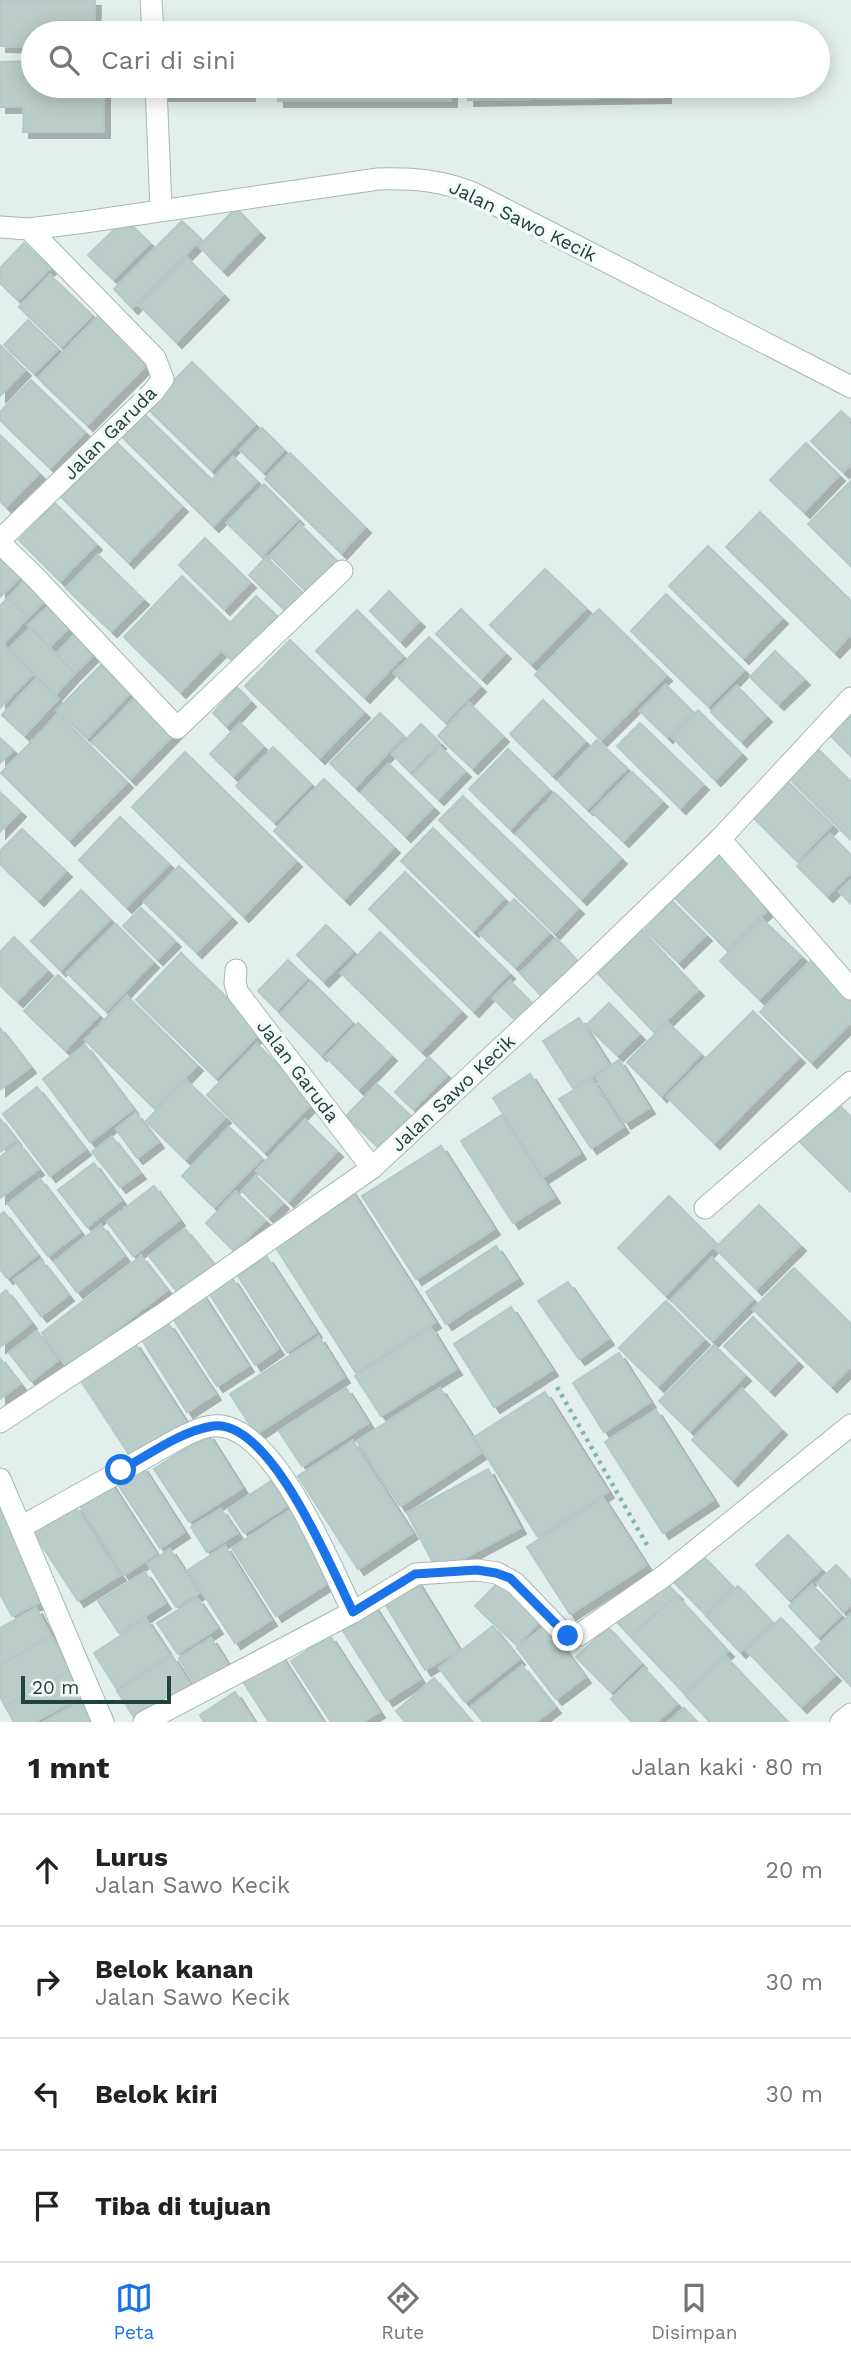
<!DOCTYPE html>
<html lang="id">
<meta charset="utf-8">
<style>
body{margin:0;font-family:"Work Sans",sans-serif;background:#f6f6f6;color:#222}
.scale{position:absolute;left:21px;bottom:18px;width:150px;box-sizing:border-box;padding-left:7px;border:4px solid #204340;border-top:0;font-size:19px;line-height:24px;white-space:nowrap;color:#204340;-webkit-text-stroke:5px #f4faf8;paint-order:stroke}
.stop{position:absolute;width:21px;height:21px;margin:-16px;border:5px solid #1a73e8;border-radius:50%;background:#fff}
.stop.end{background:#1a73e8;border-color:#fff;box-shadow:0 2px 7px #0008}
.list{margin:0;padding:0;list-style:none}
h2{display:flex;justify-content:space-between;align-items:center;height:91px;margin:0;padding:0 28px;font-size:30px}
h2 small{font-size:23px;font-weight:400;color:#767676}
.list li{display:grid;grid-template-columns:46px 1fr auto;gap:21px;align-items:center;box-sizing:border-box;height:112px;padding:0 28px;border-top:2px solid #e0e0e0}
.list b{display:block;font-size:26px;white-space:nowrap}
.list p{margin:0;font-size:23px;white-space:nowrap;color:#767676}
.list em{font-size:23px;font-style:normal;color:#767676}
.icon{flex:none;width:38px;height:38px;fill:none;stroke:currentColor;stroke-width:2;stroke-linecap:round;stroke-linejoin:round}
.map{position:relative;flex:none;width:851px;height:1722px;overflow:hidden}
.search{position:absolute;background:#fff;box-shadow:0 4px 18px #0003;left:21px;right:21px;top:21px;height:77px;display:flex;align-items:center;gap:18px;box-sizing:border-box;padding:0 24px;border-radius:38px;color:#767676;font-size:26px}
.sheet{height:539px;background:#fff}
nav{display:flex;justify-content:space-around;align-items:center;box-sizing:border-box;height:98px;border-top:2px solid #e0e0e0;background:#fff;font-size:19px;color:#767676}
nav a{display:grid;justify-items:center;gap:4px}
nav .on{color:#1a73e8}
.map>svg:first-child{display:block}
.building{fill:#bbcdc8;stroke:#b4c9c5;stroke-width:2;filter:url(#shadow)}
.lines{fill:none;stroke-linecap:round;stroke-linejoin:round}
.minor-casing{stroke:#a5b8b5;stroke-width:23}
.path{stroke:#7fb6af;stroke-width:4.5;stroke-dasharray:3.5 5;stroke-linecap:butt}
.minor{stroke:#fff;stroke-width:21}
.route{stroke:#1a73e8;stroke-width:9}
.labels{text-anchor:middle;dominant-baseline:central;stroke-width:7;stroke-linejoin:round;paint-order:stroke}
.street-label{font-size:19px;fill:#204340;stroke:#f4faf8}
</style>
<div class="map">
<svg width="851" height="1722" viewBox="0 0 851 1722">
<defs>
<filter id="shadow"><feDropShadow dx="6" dy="6" stdDeviation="0" flood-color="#0004"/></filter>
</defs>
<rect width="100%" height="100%" fill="#e3efec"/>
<g class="building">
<path d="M0,0H95L94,33H33V47L0,46Z"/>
<path d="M665,22V33H468V25Z"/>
<path d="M451,26V33H160V28Z"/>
<path d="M33,61V86H104V132H23L24,107H0V62Z"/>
<rect x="160" y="86" width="89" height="9"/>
<rect x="278" y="86" width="173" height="15"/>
<path d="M468,86H665V97L468,100Z"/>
<path d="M236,208L259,232L222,270L199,246Z"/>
<path d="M125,219L150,243L113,279L88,255Z"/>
<path d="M182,221L201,239L132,308L114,289Z"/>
<path d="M24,243L50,268L18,300L0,283V268Z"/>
<path d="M187,258L223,294L176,342L139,305Z"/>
<path d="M50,275L92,315L61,347L19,307Z"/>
<path d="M102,312L151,360L87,425L38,378Z"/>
<path d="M28,320L58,349L34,373L4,345Z"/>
<path d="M0,345L25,370L0,396Z"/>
<path d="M192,362L255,424L211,470L147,408Z"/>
<path d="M31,380L85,432L50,468L0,420V412Z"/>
<path d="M841,411L851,420V464L843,472L811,441Z"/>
<path d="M142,412L212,480L233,457L257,481L213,526L120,435Z"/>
<path d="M262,428L284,450L263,472L240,450Z"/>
<path d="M0,435L39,473L6,507L0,501Z"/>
<path d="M114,440L182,506L128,562L60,496Z"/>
<path d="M806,443L839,475L804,512L770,480Z"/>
<path d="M290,453L365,527L341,553L265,479Z"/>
<path d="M851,481V566L808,524Z"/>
<path d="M264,484L298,519L261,556L227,523Z"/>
<path d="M55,503L96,544L60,581L19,540Z"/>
<path d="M760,512L851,601V634L834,652L726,547Z"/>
<path d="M300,524L340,564L310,595L270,556Z"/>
<path d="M205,538L250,582L224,609L179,565Z"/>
<path d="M0,546L26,571L0,597Z"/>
<path d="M708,546L782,618L743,658L669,586Z"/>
<path d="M98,555L143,599L111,631L66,588Z"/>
<path d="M266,557L309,599L292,617L249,575Z"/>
<path d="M545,569L586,608L531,664L490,625Z"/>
<path d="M182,576L230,623L256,596L278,617L234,662L221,650L180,692L124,637Z"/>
<path d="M26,579L47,598L28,617L8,598Z"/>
<path d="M389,591L419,621L400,641L370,611Z"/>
<path d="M666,594L744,670L708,706L631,631Z"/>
<path d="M8,598L28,617L3,644L0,641V606Z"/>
<path d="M50,605L71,626L49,647L28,625Z"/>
<path d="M461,609L505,653L481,678L436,634Z"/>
<path d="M599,609L666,675L601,740L535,675Z"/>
<path d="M357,610L403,656L364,697L316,651Z"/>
<path d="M30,628L75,673L55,695L9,649Z"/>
<path d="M76,633L96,652L75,673L56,654Z"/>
<path d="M429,637L480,686L445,722L394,673Z"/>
<path d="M290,640L364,712L319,758L245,686Z"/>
<path d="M0,642L33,674L0,708Z"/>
<path d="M775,651L804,679L778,704L750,677Z"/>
<path d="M101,665L130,693L87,738L57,710Z"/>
<path d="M37,678L58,699L24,735L2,715Z"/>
<path d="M666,685L693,712L667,737L640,711Z"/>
<path d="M737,686L766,716L741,741L711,712Z"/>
<path d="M237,687L250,701L226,726L213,713Z"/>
<path d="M138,695L176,732L130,779L92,742Z"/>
<path d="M543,700L585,741L552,775L510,734Z"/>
<path d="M469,703L503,736L472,768L438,736Z"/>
<path d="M851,705V756L824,729Z"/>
<path d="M698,710L741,753L715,780L672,737Z"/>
<path d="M380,713L404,736L355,787L330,763Z"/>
<path d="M58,714L127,782L69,840L1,773Z"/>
<path d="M240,723L263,746L233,776L210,754Z"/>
<path d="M640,723L703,784L680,808L617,746Z"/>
<path d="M421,724L440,743L410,772L392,754Z"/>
<path d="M0,738L13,750L0,763Z"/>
<path d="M597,740L627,768L587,809L558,781Z"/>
<path d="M815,746L851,782V840L786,775Z"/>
<path d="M273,747L311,784L274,822L236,786Z"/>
<path d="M440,747L465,771L438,799L413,775Z"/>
<path d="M508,749L549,789L510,829L469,789Z"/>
<path d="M185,752L296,861L243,916L132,807Z"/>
<path d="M389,764L433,807L405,836L361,793Z"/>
<path d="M632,772L662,801L623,841L592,812Z"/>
<path d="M784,778L832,825L797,861L749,813Z"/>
<path d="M324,779L394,847L344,899L274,831Z"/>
<path d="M0,792L20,811L0,832Z"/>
<path d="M555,793L621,858L581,899L516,834Z"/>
<path d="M463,796L578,908L554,933L439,820Z"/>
<path d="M120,817L169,864L126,907L79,860Z"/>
<path d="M433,828L504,898L473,931L401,861Z"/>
<path d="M22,829L66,871L38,900L0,864V851Z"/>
<path d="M830,834L851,855V872L827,896L797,866Z"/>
<path d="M717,847L773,904L727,950L670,893Z"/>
<path d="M179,866L231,917L196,952L144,902Z"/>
<path d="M405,872L509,973L473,1011L369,909Z"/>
<path d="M851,880V904L839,891Z"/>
<path d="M81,890L110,919L60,970L31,941Z"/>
<path d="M514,899L549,933L515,967L480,934Z"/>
<path d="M672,901L706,935L678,962L645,930Z"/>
<path d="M141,908L175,941L157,959L123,926Z"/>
<path d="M762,919L801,956L759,999L720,961Z"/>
<path d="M635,923L698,990L654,1032L590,965Z"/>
<path d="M116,924L153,962L106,1011L67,973Z"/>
<path d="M326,925L353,951L323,981L297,955Z"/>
<path d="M380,932L461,1011L421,1051L341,973Z"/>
<path d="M14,937L47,970L17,1001L0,985V952Z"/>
<path d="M556,938L581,965L544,999L520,973Z"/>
<path d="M181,953L261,1031L216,1078L136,1000Z"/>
<path d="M288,960L307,978L277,1010L258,991Z"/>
<path d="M812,960L851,998V1022L811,1062L760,1012Z"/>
<path d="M58,975L99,1015L65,1050L24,1011Z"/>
<path d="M311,981L352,1022L321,1055L280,1014Z"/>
<path d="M510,981L535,1006L518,1023L493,998Z"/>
<path d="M127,996L197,1065L155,1109L85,1040Z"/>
<path d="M609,1003L639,1034L617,1055L586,1025Z"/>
<path d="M753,1011L799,1057L714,1143L667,1097Z"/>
<path d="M579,1018L609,1065L573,1088L543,1041Z"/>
<path d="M667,1022L701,1054L661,1096L627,1062Z"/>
<path d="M358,1023L391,1055L358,1089L326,1057Z"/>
<path d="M0,1028L30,1067L0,1090Z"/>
<path d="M257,1044L314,1101L264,1152L207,1095Z"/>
<path d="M85,1045L133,1109L90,1142L43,1079Z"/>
<path d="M429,1057L447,1075L413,1109L395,1092Z"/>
<path d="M619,1060L649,1108L625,1123L595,1076Z"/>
<path d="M530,1074L580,1153L543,1177L493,1098Z"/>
<path d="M592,1079L623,1127L591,1148L559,1099Z"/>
<path d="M186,1080L225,1117L185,1159L146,1121Z"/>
<path d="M377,1084L411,1116L379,1148L346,1116Z"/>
<path d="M37,1087L85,1149L50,1176L3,1114Z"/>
<path d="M834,1100L851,1117V1192L796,1138Z"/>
<path d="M136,1113L158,1142L137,1158L116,1129Z"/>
<path d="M502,1115L554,1197L513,1223L461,1141Z"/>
<path d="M0,1119L16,1140L0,1152Z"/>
<path d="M305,1120L337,1151L288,1201L256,1171Z"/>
<path d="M229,1127L262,1158L214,1207L182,1176Z"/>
<path d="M112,1137L140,1173L120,1187L92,1152Z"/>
<path d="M18,1143L38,1169L0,1198V1157Z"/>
<path d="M441,1146L494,1229L416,1279L362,1196Z"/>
<path d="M94,1163L121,1200L87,1227L58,1190Z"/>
<path d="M256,1176L283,1203L268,1217L242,1191Z"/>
<path d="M40,1179L80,1232L48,1256L8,1204Z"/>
<path d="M154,1186L179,1220L133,1256L107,1222Z"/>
<path d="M350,1189L435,1322L356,1373L271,1240Z"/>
<path d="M236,1192L265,1220L234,1251L206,1223Z"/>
<path d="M669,1196L716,1243L665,1295L618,1248Z"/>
<path d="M759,1205L800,1245L756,1289L715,1248Z"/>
<path d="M4,1212L37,1255L7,1278L0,1269V1215Z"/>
<path d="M101,1225L124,1256L77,1292L54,1262Z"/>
<path d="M185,1229L214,1265L178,1293L149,1256Z"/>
<path d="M496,1246L517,1278L446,1324L426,1292Z"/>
<path d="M141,1256L167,1290L68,1367L42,1333Z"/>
<path d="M267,1257L316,1332L287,1352L238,1276Z"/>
<path d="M712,1258L753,1299L712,1341L671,1300Z"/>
<path d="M41,1260L68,1295L41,1316L14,1280Z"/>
<path d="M794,1268L851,1324V1366L831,1386L753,1309Z"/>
<path d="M232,1278L278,1349L255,1365L209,1293Z"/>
<path d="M568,1282L608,1339L579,1359L538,1301Z"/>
<path d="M6,1290L31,1323L0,1347V1295Z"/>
<path d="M201,1293L248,1366L217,1386L170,1314Z"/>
<path d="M666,1301L704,1339L658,1386L619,1348Z"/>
<path d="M511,1307L552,1370L494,1407L454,1344Z"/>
<path d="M753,1317L797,1361L769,1390L724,1346Z"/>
<path d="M168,1323L215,1394L187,1412L142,1340Z"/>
<path d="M431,1328L456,1369L381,1416L355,1376Z"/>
<path d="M37,1331L58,1360L31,1381L9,1353Z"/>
<path d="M319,1337L344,1377L256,1434L230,1394Z"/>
<path d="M134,1342L187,1424L132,1459L79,1378Z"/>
<path d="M714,1345L745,1375L690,1431L659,1401Z"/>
<path d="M619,1353L650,1402L604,1432L573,1383Z"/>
<path d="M0,1358L20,1384L0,1399Z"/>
<path d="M346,1388L368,1423L302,1466L279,1431Z"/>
<path d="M440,1388L482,1452L400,1506L357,1441Z"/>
<path d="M742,1389L781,1429L732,1480L692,1440Z"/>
<path d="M545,1392L608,1492L538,1537L474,1437Z"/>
<path d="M656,1410L713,1500L663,1533L605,1442Z"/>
<path d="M208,1434L242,1488L189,1522L154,1469Z"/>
<path d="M353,1441L412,1533L358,1569L298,1476Z"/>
<path d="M142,1466L184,1532L160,1548L117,1483Z"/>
<path d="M488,1469L520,1528L438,1572L407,1513Z"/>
<path d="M109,1481L156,1554L124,1575L77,1501Z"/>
<path d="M271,1481L287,1506L244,1533L228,1509Z"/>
<path d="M603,1498L646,1565L570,1614L527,1547Z"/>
<path d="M0,1503L49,1597L12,1616L0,1594Z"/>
<path d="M75,1505L120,1575L78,1601L33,1532Z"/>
<path d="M221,1509L237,1533L207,1552L191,1527Z"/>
<path d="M292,1509L336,1578L276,1616L232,1548Z"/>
<path d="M788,1535L821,1569L789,1600L756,1565Z"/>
<path d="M225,1546L271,1620L235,1643L188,1570Z"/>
<path d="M170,1549L199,1593L176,1607L148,1564Z"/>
<path d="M702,1555L733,1587L705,1614L673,1581Z"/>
<path d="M836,1565L851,1581V1604L843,1612L817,1583Z"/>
<path d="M145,1572L165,1603L119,1633L98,1601Z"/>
<path d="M414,1577L459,1650L425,1670L381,1597Z"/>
<path d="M503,1578L543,1618L517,1645L475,1606Z"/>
<path d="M662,1579L677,1594L631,1637L616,1621Z"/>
<path d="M812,1585L841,1615L818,1637L789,1606Z"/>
<path d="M738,1586L772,1622L740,1652L706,1616Z"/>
<path d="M676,1595L728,1651L684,1693L631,1637Z"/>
<path d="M197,1598L217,1628L178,1654L157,1623Z"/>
<path d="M373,1605L420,1679L387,1700L340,1626Z"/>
<path d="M36,1608L51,1636L0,1665V1628Z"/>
<path d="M851,1614V1683L849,1684L815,1648Z"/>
<path d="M781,1618L835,1675L801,1707L746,1650Z"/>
<path d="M146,1619L169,1654L117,1689L94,1653Z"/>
<path d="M547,1625L585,1677L556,1699L517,1648Z"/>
<path d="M493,1626L519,1659L465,1702L439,1668Z"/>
<path d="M608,1627L641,1663L611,1692L576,1657Z"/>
<path d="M51,1636L70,1670L5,1706L0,1696V1665Z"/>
<path d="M330,1636L379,1712L362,1722H331L291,1661Z"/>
<path d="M211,1638L231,1670L199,1691L179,1658Z"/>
<path d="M280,1655L323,1722H269L242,1680Z"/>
<path d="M172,1656L193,1689L137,1722L117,1691Z"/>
<path d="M726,1657L788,1722H710L685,1695Z"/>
<path d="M522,1666L555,1707L536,1722H483L471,1707Z"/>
<path d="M644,1668L677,1704L657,1722H632L611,1699Z"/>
<path d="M70,1670L84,1695L34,1722H14L5,1706Z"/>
<path d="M434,1678L472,1722H405L396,1711Z"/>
<path d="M235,1692L254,1722H204L200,1715Z"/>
<path d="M80,1701L92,1722H44Z"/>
<path d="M684,1708L697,1722H668Z"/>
</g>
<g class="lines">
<defs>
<g id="minor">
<path d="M151,0L153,33"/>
<path d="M156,86L161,209"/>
<path d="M0,227L29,229L85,222L378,179C413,178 442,180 475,194L851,387"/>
<path d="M0,540L153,392L163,379L155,358L29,229"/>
<path d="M0,543L34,576L177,728L342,571"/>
<path d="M720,839L851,989"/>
<path d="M236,970L235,983L238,993L372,1168"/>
<path d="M705,1208L851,1082"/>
<path d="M0,1422L163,1314L372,1168L577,977L720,839L851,698"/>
<path d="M0,1479L103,1722"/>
<path d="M21,1527L180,1438C192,1432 207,1424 221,1426C278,1433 329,1564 353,1612"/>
<path d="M144,1722L353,1612L416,1574L477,1570L497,1573L515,1583L563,1633L570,1637L579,1635L664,1576L851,1425"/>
<path d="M841,1722L851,1714"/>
</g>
</defs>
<use href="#minor" class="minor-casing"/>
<path class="path" d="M557,1387L647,1545"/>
<use href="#minor" class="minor"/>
</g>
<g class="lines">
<path class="route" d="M121,1470C150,1454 181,1431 213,1426C271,1419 331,1568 353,1612L415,1574L477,1570L496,1573L510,1578L568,1636"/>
</g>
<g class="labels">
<g class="street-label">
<text transform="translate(523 221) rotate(26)">Jalan Sawo Kecik</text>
<text transform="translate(110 433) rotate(-45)">Jalan Garuda</text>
<text transform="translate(298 1071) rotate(53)">Jalan Garuda</text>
<text transform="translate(453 1093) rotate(-43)">Jalan Sawo Kecik</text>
</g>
</g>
</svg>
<div class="scale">20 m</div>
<div class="stop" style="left:121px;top:1470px"></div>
<div class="stop end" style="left:568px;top:1636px"></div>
<div class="search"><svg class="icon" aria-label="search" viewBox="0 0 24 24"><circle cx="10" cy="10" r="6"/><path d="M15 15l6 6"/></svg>Cari di sini</div>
</div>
<section class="sheet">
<h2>1 mnt<small>Jalan kaki · 80 m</small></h2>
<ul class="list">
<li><svg class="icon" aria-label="ahead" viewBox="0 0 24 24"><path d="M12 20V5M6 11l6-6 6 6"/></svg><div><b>Lurus</b><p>Jalan Sawo Kecik</p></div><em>20 m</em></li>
<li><svg class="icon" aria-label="right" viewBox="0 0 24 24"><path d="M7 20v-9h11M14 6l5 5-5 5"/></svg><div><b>Belok kanan</b><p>Jalan Sawo Kecik</p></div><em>30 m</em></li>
<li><svg class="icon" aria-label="left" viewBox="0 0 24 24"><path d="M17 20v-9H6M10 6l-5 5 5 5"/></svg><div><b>Belok kiri</b></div><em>30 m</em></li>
<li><svg class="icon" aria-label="arrive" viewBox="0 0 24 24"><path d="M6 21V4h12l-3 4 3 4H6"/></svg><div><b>Tiba di tujuan</b></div></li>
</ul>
</section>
<nav>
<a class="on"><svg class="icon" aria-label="map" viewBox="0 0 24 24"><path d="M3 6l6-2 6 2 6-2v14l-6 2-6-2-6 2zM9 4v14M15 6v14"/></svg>Peta</a>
<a><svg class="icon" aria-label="directions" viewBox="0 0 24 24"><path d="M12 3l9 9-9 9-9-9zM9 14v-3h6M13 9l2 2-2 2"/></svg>Rute</a>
<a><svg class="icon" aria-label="saved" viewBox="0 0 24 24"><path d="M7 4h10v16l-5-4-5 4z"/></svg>Disimpan</a>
</nav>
